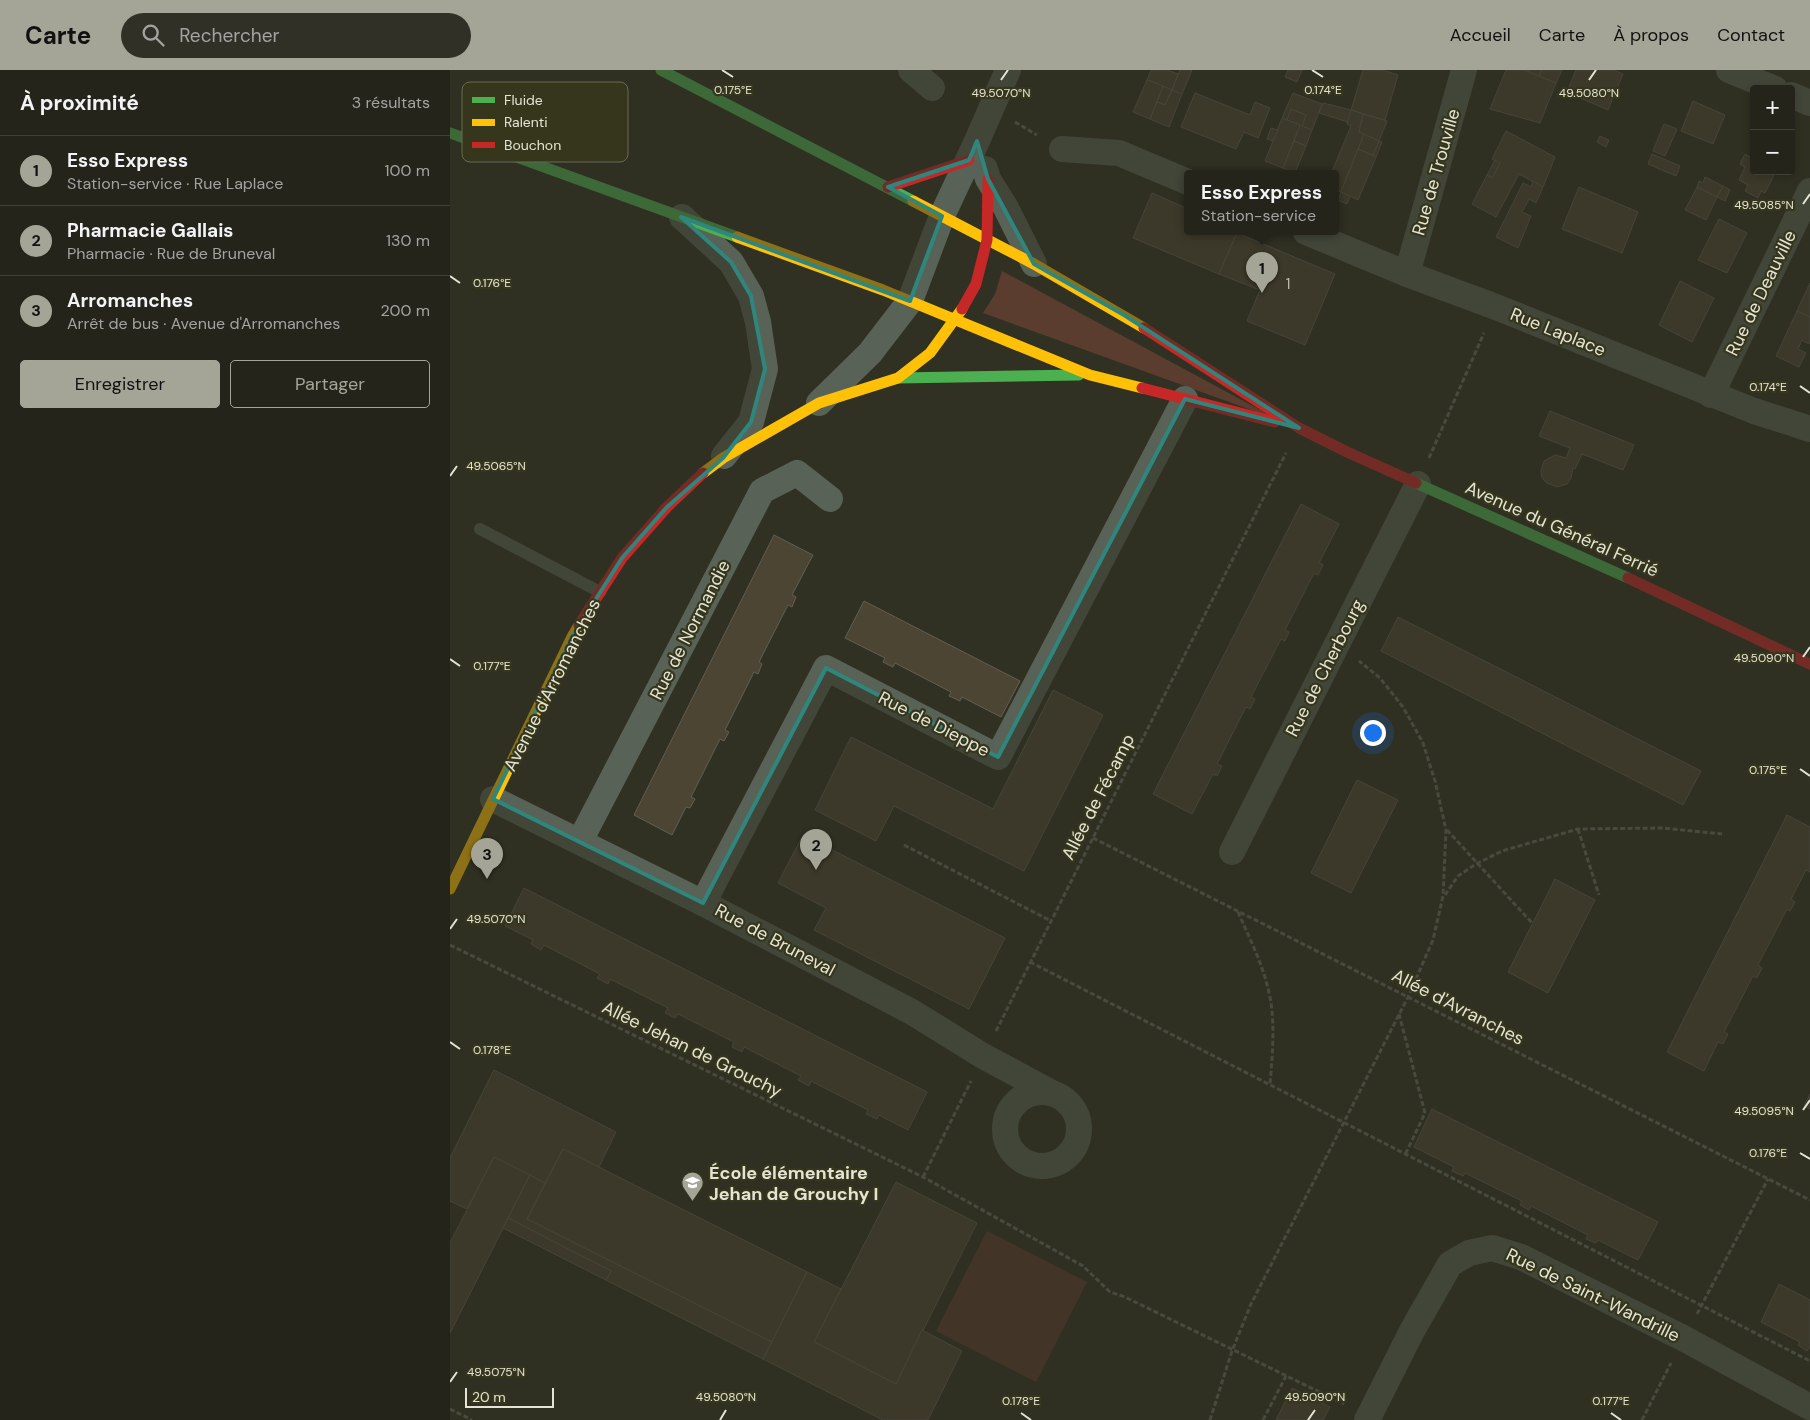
<!DOCTYPE html>
<html lang="fr">
<meta charset="utf-8">
<style>
body{margin:0;font-family:"DM Sans",sans-serif;background:#303027;color:#f1f3f6}
.controls{position:absolute;right:15px;top:15px;display:grid;overflow:hidden;border-radius:5px;box-shadow:0 2px 8px #0003}
.controls button{width:45px;height:45px;display:grid;place-items:center;padding:0;border:0;border-bottom:1px solid #414139;background:#24241a;color:#f1f3f6;font:25px sans-serif}
.scale{position:absolute;left:15px;bottom:12px;width:89px;box-sizing:border-box;padding-left:5px;border:2px solid #e4e4d5;border-top:0;font-size:14px;line-height:18px;white-space:nowrap;color:#e4e4d5;-webkit-text-stroke:4px #36361d;paint-order:stroke}
.you{position:absolute;left:922px;top:662px;width:18px;height:18px;margin:-12px;border:4px solid #fff;border-radius:50%;background:#1a73e8;box-shadow:0 0 0 8px #1a73e833}
.badge{display:grid;place-items:center;width:32px;height:32px;border-radius:50%;background:#a5a597;color:#111;font-size:16px;font-weight:700}
.pin{position:absolute;translate:-50% -41px;filter:drop-shadow(0 1px 2px #0008)}
.pin::after{content:'';position:absolute;top:26px;width:18px;height:15px;background:inherit;clip-path:polygon(0 0,100% 0,50% 100%)}
.popup{position:absolute;left:734px;top:100px;width:155px;height:65px;box-sizing:border-box;display:grid;place-content:center;border-radius:5px;background:#24241a;filter:drop-shadow(0 1px 4px #0005);font-size:16px;white-space:nowrap;color:#a3a4a2}
.popup b{font-size:19px;color:#f1f3f6}
.popup::after{content:'';position:absolute;left:50%;top:100%;margin-left:-10px;border:10px solid transparent;border-top-color:#24241a}
.list{margin:0;padding:0;list-style:none}
h2{display:flex;justify-content:space-between;align-items:center;height:65px;margin:0;padding:0 20px;font-size:21px}
h2 small{font-size:16px;font-weight:400;color:#a3a4a2}
.list li{display:grid;grid-template-columns:32px 1fr auto;gap:15px;align-items:center;box-sizing:border-box;height:70px;padding:0 20px;border-top:1px solid #414139}
.list b{display:block;font-size:19px;white-space:nowrap}
.list p{margin:0;font-size:16px;white-space:nowrap;color:#a3a4a2}
.list em{font-size:16px;font-style:normal;color:#a3a4a2}
.actions{display:flex;gap:10px;padding:15px 20px}
.actions a{flex:1;padding:11px 0;border:1px solid #a5a597;border-radius:5px;text-align:center;font-size:18px;color:#a5a597}
.actions .main{background:#a5a597;color:#111}
.icon{flex:none;width:28px;height:28px;fill:none;stroke:currentColor;stroke-width:2;stroke-linecap:round;stroke-linejoin:round}
.map{position:relative;flex:none;width:1360px;height:1350px;overflow:hidden}
header{display:flex;align-items:center;gap:30px;box-sizing:border-box;height:70px;padding:0 25px;background:#a5a597;color:#111}
header strong{font-size:24px}
nav{display:flex;gap:28px;margin-inline-start:auto;font-size:18px}
.search{width:350px;height:45px;background:#303027;display:flex;align-items:center;gap:12px;box-sizing:border-box;padding:0 18px;border-radius:28px;color:#a3a4a2;font-size:19px}
main{display:flex}
aside{flex:1;background:#24241a}
.map>svg:first-child{display:block}
.green{fill:#5a3d2e}
.building{fill:#4c4534;stroke:#615e53}
.lines{fill:none;stroke-linecap:round;stroke-linejoin:round}
.path{stroke:#656b5f;stroke-width:3;stroke-dasharray:5 2.5;stroke-linecap:butt}
.lane{stroke:#596256;stroke-width:12}
.street{stroke:#596256;stroke-width:26}
.fast{stroke:#4caf50;stroke-width:11}
.slow{stroke:#ffc107;stroke-width:11}
.jam{stroke:#c62828;stroke-width:11}
.marked{fill:none;stroke:#2f867d;stroke-width:4;stroke-linejoin:round}
.ticks{fill:none;stroke:#e4e4d5;stroke-width:2}
.labels{text-anchor:middle;dominant-baseline:central;stroke-width:4.5;stroke-linejoin:round;paint-order:stroke}
.number-label{font-size:15px;fill:#bebcad}
.street-label{font-size:18px;fill:#e4e4d5;stroke:#36361d}
.poi-label{font-size:18px;font-weight:bold;fill:#e4e4d5;stroke:#36361d;text-anchor:start}
.key{fill:#36361d;stroke:#6a6a54;stroke-width:1}
.key-label{font-size:14px;fill:#e4e4d5}
.ticks-label{font-size:12px;text-anchor:middle;fill:#e4e4d5;stroke:#36361d;stroke-width:4.5;stroke-linejoin:round;paint-order:stroke}
</style>
<header>
<strong>Carte</strong>
<div class="search"><svg class="icon" aria-label="search" viewBox="0 0 24 24"><circle cx="10" cy="10" r="6"/><path d="M15 15l6 6"/></svg>Rechercher</div>
<nav><a>Accueil</a><a>Carte</a><a>À propos</a><a>Contact</a></nav>
</header>
<main>
<aside>
<h2>À proximité<small>3 résultats</small></h2>
<ul class="list">
<li><span class="badge">1</span><div><b>Esso Express</b><p>Station-service · Rue Laplace</p></div><em>100 m</em></li>
<li><span class="badge">2</span><div><b>Pharmacie Gallais</b><p>Pharmacie · Rue de Bruneval</p></div><em>130 m</em></li>
<li><span class="badge">3</span><div><b>Arromanches</b><p>Arrêt de bus · Avenue d'Arromanches</p></div><em>200 m</em></li>
</ul>
<div class="actions"><a class="main">Enregistrer</a><a>Partager</a></div>
</aside>
<div class="map">
<svg width="1360" height="1350" viewBox="0 0 1360 1350">
<rect width="100%" height="100%" fill="#303023"/>
<g class="green">
<path d="M552,201L829,350L533,243L545,224Z"/>
<path d="M537,1161L637,1212L586,1312L486,1261Z"/>
</g>
<g class="building">
<path d="M701,0H717L728,4L722,20L697,10Z"/>
<path d="M730,0H742L732,24L722,20Z"/>
<path d="M838,0H852L847,12L835,7Z"/>
<path d="M913,0H932L948,5L935,50L901,40Z"/>
<path d="M1056,0H1074L1106,13L1090,53L1040,39Z"/>
<path d="M1074,0H1092L1089,6Z"/>
<path d="M1092,0H1112L1106,13L1089,6Z"/>
<path d="M1126,0H1164L1173,4L1158,40L1117,22Z"/>
<path d="M697,10L713,16L700,49L683,42Z"/>
<path d="M713,16L722,20L715,35L707,32Z"/>
<path d="M722,20L732,24L719,57L700,49L707,32L715,35Z"/>
<path d="M745,23L800,45L805,32L820,38L808,68L794,62L786,79L731,57Z"/>
<path d="M843,23L872,34L862,60L852,56L856,45L841,39L837,50L832,48Z"/>
<path d="M1243,31L1275,45L1263,74L1231,61Z"/>
<path d="M873,33L901,40L898,52L869,43Z"/>
<path d="M841,39L856,45L852,56L862,60L856,76L844,71L850,55L837,50Z"/>
<path d="M901,40L913,44L909,62L914,64L891,122L886,120V104H881L901,56L897,54Z"/>
<path d="M913,44L937,51L929,71L909,62Z"/>
<path d="M832,48L850,55L833,98L815,91Z"/>
<path d="M1214,54L1227,59L1215,86L1203,81Z"/>
<path d="M821,58L828,60L823,71L817,69Z"/>
<path d="M1056,61L1105,87L1093,117L1069,104L1046,147L1022,134L1037,105L1042,108L1050,93L1042,89Z"/>
<path d="M914,64L929,71L923,85L908,79Z"/>
<path d="M1150,66L1159,70L1156,77L1147,72Z"/>
<path d="M844,71L856,76L845,103L833,98Z"/>
<path d="M929,71L932,72L926,87L923,85Z"/>
<path d="M908,79L926,87L908,130L891,122Z"/>
<path d="M1304,79V101H1326L1315,123L1311,121L1308,128L1295,121L1298,115L1289,110L1295,97L1290,94L1295,84L1300,87Z"/>
<path d="M1202,84L1230,96L1226,106L1198,94Z"/>
<path d="M1045,90L1050,93L1042,108L1037,105Z"/>
<path d="M1255,107L1273,116L1267,127L1247,117L1249,111L1253,113Z"/>
<path d="M1083,111L1093,117L1086,133L1079,129L1072,142L1081,146L1068,178L1046,167L1073,113L1081,117Z"/>
<path d="M1273,116L1280,120L1275,131L1267,127Z"/>
<path d="M1129,117L1188,142L1172,183L1112,159Z"/>
<path d="M1247,117L1267,127L1256,150L1235,140Z"/>
<path d="M891,122L900,126L897,134L888,130Z"/>
<path d="M702,123L738,139V162H787L769,204L683,168Z"/>
<path d="M1269,149L1297,163L1277,203L1248,190Z"/>
<path d="M787,163L885,204L855,275L797,251L810,220L769,204Z"/>
<path d="M1230,211L1264,228L1242,272L1209,255Z"/>
<path d="M1360,213V247L1347,241Z"/>
<path d="M1347,241L1360,247V272L1359,274L1352,270L1348,279L1356,283L1349,297L1326,286Z"/>
<path d="M1100,341L1184,375L1173,400L1132,384L1125,399L1123,398L1121,408L1117,414L1107,417L1097,413L1092,408L1091,401L1094,391L1105,385L1116,388L1120,378L1089,366Z"/>
<path d="M851,434L889,454L869,493L873,495L868,505L864,503L835,560L839,562L835,571L831,569L801,627L805,629L800,639L796,637L767,694L772,696L767,706L763,704L742,744L703,724Z"/>
<path d="M324,465L363,485L342,525L346,527L342,537L338,535L309,592L312,594L308,604L304,602L275,660L279,662L274,671L270,669L241,727L245,729L240,738L236,737L222,765L184,745Z"/>
<path d="M414,531L570,611L551,647L512,627L510,631L499,626L501,622L445,593L443,597L433,592L435,588L395,568Z"/>
<path d="M948,547L1251,701L1233,735L931,581Z"/>
<path d="M603,620L653,645L574,801L444,736L426,771L365,740L401,667L543,739Z"/>
<path d="M907,710L948,730L901,823L861,803Z"/>
<path d="M1337,745L1360,757V802L1356,800L1341,829L1345,832L1340,841L1337,839L1308,895L1312,898L1307,908L1303,906L1274,962L1278,964L1273,974L1268,972L1254,1001L1217,982Z"/>
<path d="M353,765L555,868L519,939L364,860L376,838L328,813Z"/>
<path d="M1105,809L1145,830L1098,923L1058,902Z"/>
<path d="M74,818L477,1022L458,1060L429,1045L427,1049L416,1044L418,1040L361,1011L359,1016L348,1010L351,1006L294,977L292,982L282,977L284,972L228,944L225,948L215,943L218,938L160,909L158,914L147,908L150,904L94,875L91,880L81,874L83,870L55,856Z"/>
<path d="M44,1000L166,1062L149,1097L113,1079L95,1113L44,1087L17,1139L0,1131V1088Z"/>
<path d="M1360,1024V1039L1354,1036Z"/>
<path d="M982,1039L1208,1152L1188,1190L1148,1170L1146,1173L1136,1169L1138,1165L1081,1136L1079,1140L1070,1135L1072,1131L1015,1103L1013,1106L1002,1101L1004,1097L964,1077Z"/>
<path d="M113,1079L357,1202L322,1272L77,1149Z"/>
<path d="M44,1087L80,1105L0,1263V1173Z"/>
<path d="M80,1105L95,1113L77,1149L322,1272L313,1289L156,1210L161,1201L58,1148Z"/>
<path d="M446,1112L527,1153L446,1314L364,1272Z"/>
<path d="M58,1148L161,1201L156,1210L53,1158Z"/>
<path d="M357,1202L391,1219L364,1272L446,1314L472,1260L512,1281L478,1350H433L313,1289Z"/>
<path d="M1329,1214L1360,1230V1276L1357,1281L1348,1275L1350,1272L1311,1252Z"/>
<path d="M842,1318L880,1337L873,1350H826Z"/>
</g>
<g class="lines">
<g class="path">
<path d="M565,52L587,65"/>
<path d="M979,388L1034,263"/>
<path d="M1128,759L1149,825"/>
<path d="M997,760L1082,853"/>
<path d="M643,768L1360,1130"/>
<path d="M454,775L601,851"/>
<path d="M995,825L1008,806L1026,794L1052,781L1128,759L1213,758L1272,764"/>
<path d="M788,842C801,871 816,901 821,933C825,960 822,988 820,1015"/>
<path d="M0,875L473,1107L633,1196L660,1222L675,1227L894,1334"/>
<path d="M580,892L1360,1291"/>
<path d="M949,944L975,1043L955,1085"/>
<path d="M546,961L836,383"/>
<path d="M473,1107L521,1011"/>
<path d="M1247,1244L1318,1109"/>
<path d="M0,1339L22,1350"/>
<path d="M760,1350L782,1281L801,1234L958,927L983,870L993,826L996,760L985,711L973,673L953,637L930,608L909,591"/>
<path d="M813,1350L836,1306"/>
<path d="M1192,1350L1221,1293"/>
</g>
<path class="lane" d="M30,459L150,522"/>
<g class="street">
<path d="M461,0L482,18"/>
<path d="M1279,0L1325,19"/>
<path d="M1341,25L1360,33"/>
<path d="M612,79L669,83L738,112"/>
<path d="M535,99L538,109L556,138L584,194"/>
<path d="M232,147L281,192L301,226L308,252L315,299L301,352L274,386"/>
<path d="M856,162L957,204L1046,237L1304,341L1360,359"/>
<path d="M957,204L1014,0"/>
<path d="M1261,325L1360,121"/>
<path d="M369,333L420,283L460,231L492,146L527,71L558,0"/>
<path d="M43,729L253,833L462,942L533,986L600,1022"/>
<path d="M130,771L312,421L347,403L380,429"/>
<path d="M782,782L968,414"/>
<path d="M253,833L376,598L548,687L735,329"/>
<circle cx="592" cy="1059" r="37"/>
<path d="M917,1350L963,1259L1000,1194L1019,1183L1042,1178L1071,1187L1233,1268L1360,1337"/>
</g>
<g class="fast">
<path d="M211,0L463,131"/>
<path d="M0,63L287,167"/>
<path d="M448,308L629,305"/>
<path d="M966,413L1178,508"/>
</g>
<g class="slow">
<path d="M463,131L584,194L694,258"/>
<path d="M287,167L433,220L640,305L692,318"/>
<path d="M253,403L273,388L369,333L448,308L480,283L512,239"/>
<path d="M0,819L123,565L129,555"/>
</g>
<g class="jam">
<path d="M438,117L519,90"/>
<path d="M512,239L526,214L537,170L538,109"/>
<path d="M694,258L849,358L897,382L966,413"/>
<path d="M692,318L825,352"/>
<path d="M1178,508L1360,594"/>
<path d="M129,555L172,488L217,437L253,403"/>
</g>
</g>
<path d="M0 0H1360V1350H0ZM527,71L538,109L584,194L674,245L849,358L735,329L548,687L376,598L253,833L43,729L123,565L172,488L217,437L273,388L301,352L315,299L301,226L281,192L231,147L460,231L492,146L438,117L519,90Z" fill="#303023" fill-opacity=".55" fill-rule="evenodd"/>
<path class="marked" d="M527,71L538,109L584,194L674,245L849,358L735,329L548,687L376,598L253,833L43,729L123,565L172,488L217,437L273,388L301,352L315,299L301,226L281,192L231,147L460,231L492,146L438,117L519,90Z"/>
<path class="ticks" d="M272,0L283,7M862,0L873,7M551,10L558,0M1139,10L1146,0M1353,134L1360,124M0,206L10,213M1350,316L1360,323M0,406L7,396M1353,587L1360,577M0,589L10,596M1350,699L1360,706M0,859L7,849M0,972L10,979M1353,1040L1360,1030M1350,1083L1360,1089M0,1312L7,1302M571,1343L581,1350M1161,1343L1171,1350M270,1350L276,1340M858,1350L865,1340"/>
<defs>
<symbol id="school-pin" viewBox="-11 -11 22 30"><path d="M0 17L-7.5 6A9.5 9.5 0 1 1 7.5 6Z" fill="#a5a597" stroke="#36361d"/><path d="M0-5L7-2L0 1L-7-2ZM-4 1L0 2.5L4 1V4Q0 6-4 4Z" fill="#fff"/></symbol>
</defs>
<g fill-rule="evenodd">
<use href="#school-pin" x="230" y="1100" width="25" height="34"/>
</g>
<g class="labels">
<g class="number-label">
<text x="838" y="214">1</text>
</g>
<g class="street-label">
<text transform="translate(986 102) rotate(-74)">Rue de Trouville</text>
<text transform="translate(1311 223) rotate(-64)">Rue de Deauville</text>
<text transform="translate(1108 262) rotate(22)">Rue Laplace</text>
<text transform="translate(1112 459) rotate(24)">Avenue du Général Ferrié</text>
<text transform="translate(240 560) rotate(-63)">Rue de Normandie</text>
<text transform="translate(875 598) rotate(-63)">Rue de Cherbourg</text>
<text transform="translate(102 615) rotate(-63)">Avenue d'Arromanches</text>
<text transform="translate(484 654) rotate(27)">Rue de Dieppe</text>
<text transform="translate(648 727) rotate(-63)">Allée de Fécamp</text>
<text transform="translate(325 870) rotate(28)">Rue de Bruneval</text>
<text transform="translate(1008 937) rotate(27)">Allée d'Avranches</text>
<text transform="translate(242 979) rotate(26)">Allée Jehan de Grouchy</text>
<text transform="translate(1143 1225) rotate(26)">Rue de Saint-Wandrille</text>
</g>
<g class="poi-label">
<text x="259" y="1103">École élémentaire<tspan x="259" dy="21">Jehan de Grouchy I</tspan></text>
</g>
</g>
<rect x="12" y="12" width="166" height="80" rx="8" class="key"/>
<rect x="22" y="27" width="23" height="6" fill="#4caf50"/>
<rect x="22" y="49" width="23" height="7" fill="#ffc107"/>
<rect x="22" y="72" width="23" height="6" fill="#c62828"/>
<g class="key-label">
<text x="54" y="35">Fluide</text>
<text x="54" y="57">Ralenti</text>
<text x="54" y="80">Bouchon</text>
</g>
<g class="ticks-label">
<text x="283" y="24">0.175°E</text>
<text x="873" y="24">0.174°E</text>
<text x="551" y="27">49.5070°N</text>
<text x="1139" y="27">49.5080°N</text>
<text x="1314" y="139">49.5085°N</text>
<text x="42" y="217">0.176°E</text>
<text x="1318" y="321">0.174°E</text>
<text x="46" y="400">49.5065°N</text>
<text x="1314" y="592">49.5090°N</text>
<text x="42" y="600">0.177°E</text>
<text x="1318" y="704">0.175°E</text>
<text x="46" y="853">49.5070°N</text>
<text x="42" y="984">0.178°E</text>
<text x="1314" y="1045">49.5095°N</text>
<text x="1318" y="1087">0.176°E</text>
<text x="46" y="1306">49.5075°N</text>
<text x="276" y="1331">49.5080°N</text>
<text x="865" y="1331">49.5090°N</text>
<text x="571" y="1335">0.178°E</text>
<text x="1161" y="1335">0.177°E</text>
</g>
</svg>
<div class="controls">
<button>+</button>
<button>−</button>
</div>
<div class="scale">20 m</div>
<div class="you"></div>
<div class="pin badge" style="left:812px;top:223px">1</div>
<div class="popup"><b>Esso Express</b>Station-service</div>
<div class="pin badge" style="left:366px;top:800px">2</div>
<div class="pin badge" style="left:37px;top:809px">3</div>
</div>
</main>
